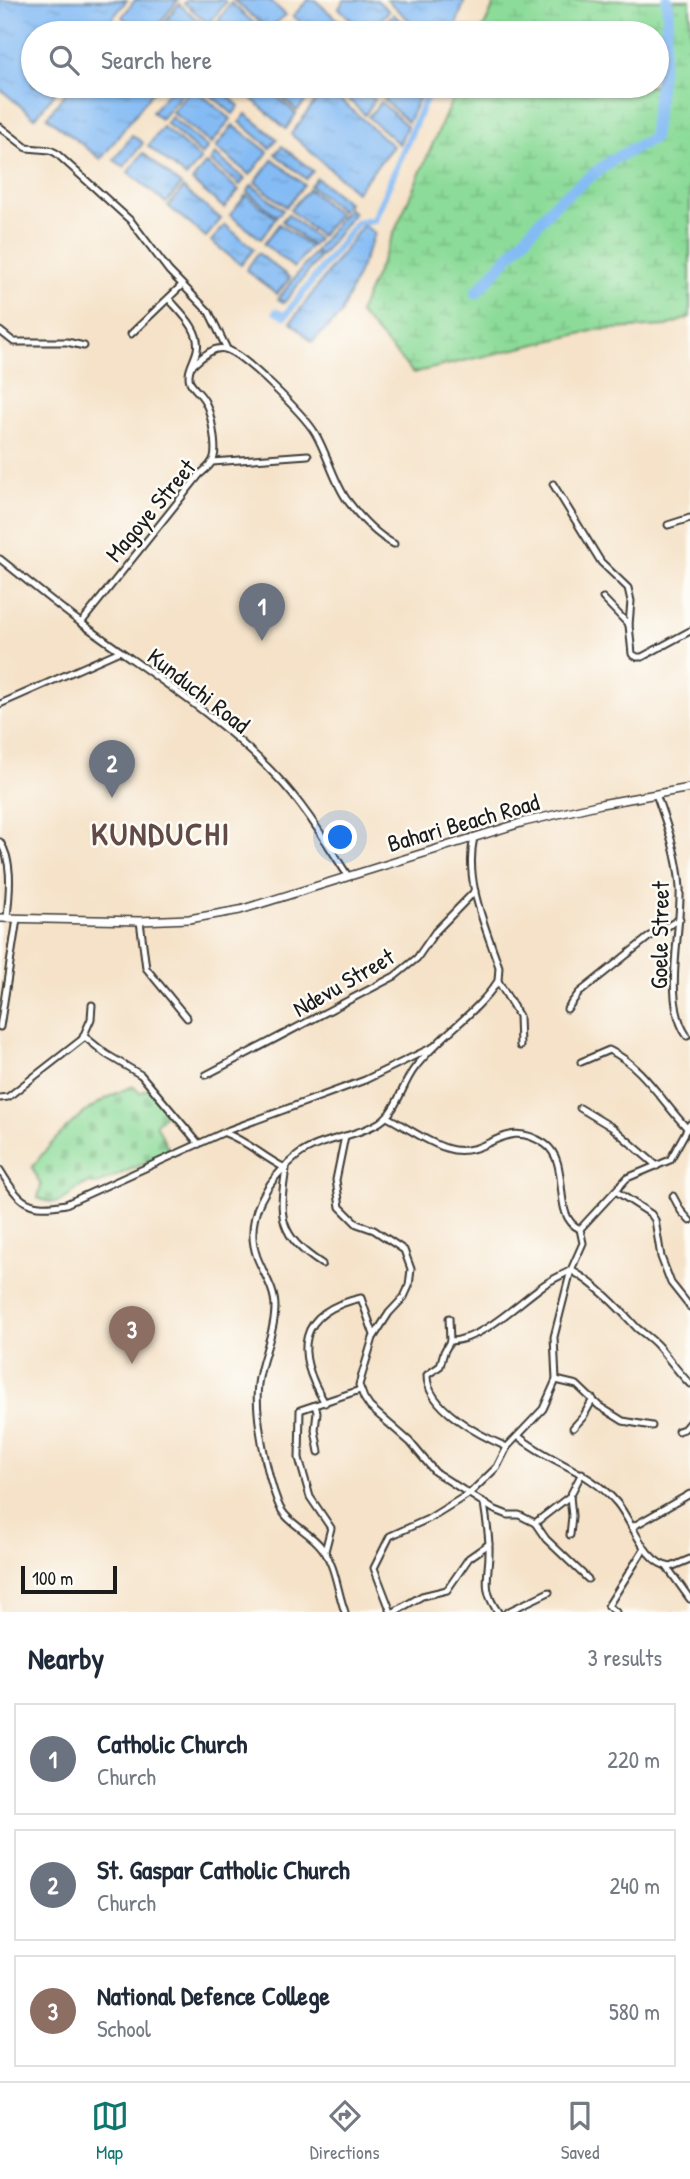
<!DOCTYPE html>
<style>
body{margin:0;font-family:"Patrick Hand",sans-serif;background:#f6f6f7;color:#1f2937}
.scale{position:absolute;left:21px;bottom:18px;width:96px;box-sizing:border-box;padding-left:7px;border:4px solid #1c1c1c;border-top:0;font-size:19px;line-height:24px;white-space:nowrap;color:#1c1c1c;-webkit-text-stroke:5px #fdfcf7;paint-order:stroke}
.you{position:absolute;left:341px;top:838px;width:24px;height:24px;margin:-18px;border:5px solid #fff;border-radius:50%;background:#1a73e8;box-shadow:0 0 0 10px #1a73e833}
.badge{display:grid;place-items:center;width:46px;height:46px;border-radius:50%;background:#0f766e;color:#fff;font-size:23px;font-weight:700}
.pin{position:absolute;translate:-50% -58px;filter:drop-shadow(0 2px 4px #0008)}
.pin::after{content:'';position:absolute;top:37px;width:24px;height:21px;background:inherit;clip-path:polygon(0 0,100% 0,50% 100%)}
.list{margin:0;padding:0;list-style:none}
h2{display:flex;justify-content:space-between;align-items:center;height:91px;margin:0;padding:0 28px;font-size:30px}
h2 small{font-size:23px;font-weight:400;color:#747a83}
.list li{display:grid;grid-template-columns:46px 1fr auto;gap:21px;align-items:center;box-sizing:border-box;height:112px;margin:0 14px 14px;padding:0 14px;border:2px solid #e0e1e3;border-radius:0px}
.list b{display:block;font-size:26px;white-space:nowrap}
.list p{margin:0;font-size:23px;white-space:nowrap;color:#747a83}
.list em{font-size:23px;font-style:normal;color:#747a83}
.icon{flex:none;width:38px;height:38px;fill:none;stroke:currentColor;stroke-width:2;stroke-linecap:round;stroke-linejoin:round}
.map{position:relative;flex:none;width:690px;height:1612px;overflow:hidden}
.search{position:absolute;background:#fff;box-shadow:0 2px 5px #0004;left:21px;right:21px;top:21px;height:77px;display:flex;align-items:center;gap:18px;box-sizing:border-box;padding:0 24px;border-radius:38px;color:#747a83;font-size:26px}
.sheet{height:469px;background:#fff}
nav{display:flex;justify-content:space-around;align-items:center;box-sizing:border-box;height:98px;border-top:2px solid #e0e1e3;background:#fff;font-size:19px;color:#747a83}
nav a{display:grid;justify-items:center;gap:4px}
nav .on{color:#0f766e}
.map>svg:first-child{display:block}
.wetland{fill:url(#wetland-marsh);stroke:#547c5a;stroke-width:2}
.cemetery{fill:url(#cemetery-stones);stroke:#547c5a;stroke-width:2}
.water{fill:url(#water-ripples);stroke:#506c88;stroke-width:2}
.lines{fill:none;stroke-linecap:round;stroke-linejoin:round}
.canal{stroke:#84bbf4;stroke-width:7}
.river{stroke:#84bbf4;stroke-width:12}
.minor-casing{stroke:#3d3a36;stroke-width:9}
.tertiary-casing{stroke:#3d3a36;stroke-width:10}
.minor{stroke:#fff;stroke-width:5}
.tertiary{stroke:#fff;stroke-width:7}
.labels{text-anchor:middle;dominant-baseline:central;stroke-width:5;stroke-linejoin:round;paint-order:stroke}
.street-label{font-size:24px;fill:#1c1c1c;stroke:#fdfcf7}
.district-label{font-size:32px;font-weight:bold;letter-spacing:2px;fill:#624b46;stroke:#fdfcf7}
</style>
<div class="map">
<svg width="690" height="1612" viewBox="0 0 690 1612">
<defs>
<pattern id="wetland-marsh" width="20" height="14" patternUnits="userSpaceOnUse" patternTransform="scale(1.75)"><rect width="20" height="14" fill="#8cdb99"/><path d="M1 5h8M5 5V1M11 12h8M15 12V8" fill="none" stroke="#78bb83"/></pattern>
<pattern id="cemetery-stones" width="16" height="16" patternUnits="userSpaceOnUse" patternTransform="scale(1.75)"><rect width="16" height="16" fill="#8cdb99"/><path d="M2 7V4a2 2 0 0 1 4 0v3zM10 15v-3a2 2 0 0 1 4 0v3z" fill="#78bb83"/></pattern>
<pattern id="water-ripples" width="26" height="14" patternUnits="userSpaceOnUse" patternTransform="scale(1.75)"><rect width="26" height="14" fill="#84bbf4"/><path d="M2 4q2-2 4 0t4 0M15 11q2-2 4 0t4 0" fill="none" stroke="#71a0d1"/></pattern>
</defs>
<rect width="100%" height="100%" fill="#fdfcf7"/>
<filter id="ink" filterUnits="userSpaceOnUse"><feTurbulence type="fractalNoise" baseFrequency=".0143" numOctaves="2"/><feDisplacementMap in="SourceGraphic" scale="14" xChannelSelector="R" yChannelSelector="G"/><feConvolveMatrix kernelMatrix="1 2 1 2 8 2 1 2 1" color-interpolation-filters="sRGB"/></filter>
<filter id="wash" filterUnits="userSpaceOnUse"><feTurbulence type="fractalNoise" baseFrequency=".00686" numOctaves="4" result="noise"/><feDisplacementMap in="SourceGraphic" scale="28" xChannelSelector="R" yChannelSelector="G"/><feGaussianBlur stdDeviation="1.57" result="paint"/><feColorMatrix in="noise" values="0 0 0 0 0 0 0 0 0 0 0 0 0 0 0 0 0 1.4 0 .05"/><feComposite in="paint" operator="in"/></filter>
<g filter="url(#wash)">
<rect width="100%" height="100%" fill="#f5e2c8"/>
<path class="wetland" d="M496,0H690V317L667,326L596,330L413,373L359,313L458,86H657V33H481Z"/>
<path class="cemetery" d="M133,1086L140,1093L149,1088L167,1113L156,1124L170,1152L98,1184C94,1184 90,1183 86,1184C66,1191 68,1211 38,1198L41,1185L32,1167C61,1130 88,1103 133,1086Z"/>
<g class="water">
<path d="M0,0H127L101,33H33V86H60L35,118L0,89Z"/>
<path d="M135,0H178L152,33H141L122,17Z"/>
<path d="M187,0H223L226,2L209,24L184,3Z"/>
<path d="M233,0H269L286,15L268,29Z"/>
<path d="M308,0H315L350,31L347,33H313L293,16Z"/>
<path d="M344,0H377L389,11L368,33H364L339,8Z"/>
<path d="M387,0H465L453,33H423Z"/>
<path d="M231,3L265,33H216L212,29Z"/>
<path d="M179,4L206,27L201,33H156Z"/>
<path d="M393,14L416,33H377Z"/>
<path d="M71,86H157L101,159L47,117Z"/>
<path d="M173,86H188L161,119L152,112Z"/>
<path d="M200,86H217L239,106L233,114Z"/>
<path d="M237,86H266L296,114L286,129Z"/>
<path d="M271,86H319L297,111Z"/>
<path d="M334,86H360L375,100L365,115Z"/>
<path d="M395,86H411L421,94L408,122L384,100Z"/>
<path d="M192,87L231,119L211,144L172,112Z"/>
<path d="M326,87L393,146L356,192L291,134Z"/>
<path d="M381,102L407,126L399,144L368,117Z"/>
<path d="M246,114L277,139L270,148L240,122Z"/>
<path d="M171,117L208,148L202,155L166,123Z"/>
<path d="M233,125L268,152L250,175L216,147Z"/>
<path d="M163,127L201,159L186,177L148,146Z"/>
<path d="M132,135L143,143L124,167L114,160Z"/>
<path d="M282,146L313,171L306,179L275,154Z"/>
<path d="M143,153L181,185L166,203L128,172Z"/>
<path d="M215,154L245,179L240,185L210,161Z"/>
<path d="M273,159L304,185L286,207L255,182Z"/>
<path d="M206,163L239,190L224,208L192,181Z"/>
<path d="M317,178L348,203L341,211L310,186Z"/>
<path d="M252,185L283,210L277,216L247,192Z"/>
<path d="M183,188L221,219L206,237L168,206Z"/>
<path d="M309,189L339,215L320,236L290,210Z"/>
<path d="M246,195L276,218L261,239L230,215Z"/>
<path d="M348,208L354,213L321,256L315,251Z"/>
<path d="M288,214L318,239L312,246L282,221Z"/>
<path d="M279,224L310,247L294,268L264,244Z"/>
<path d="M225,225L254,249L241,265L211,241Z"/>
<path d="M363,225L375,233L340,316L312,342L291,322Z"/>
<path d="M258,253L290,278L277,294L246,270Z"/>
<path d="M314,253L319,258L284,303L278,299Z"/>
</g>
<g class="lines">
<path class="canal" d="M276,312L285,316L357,223L374,220L431,86"/>
<path class="river" d="M476,293L557,202L612,160L653,138L668,15L667,0"/>
</g>
</g>
<g filter="url(#ink)">
<g class="lines">
<defs>
<g id="minor">
<path d="M0,127L27,148L50,150L56,153L131,221L169,271L209,312L227,349"/>
<path d="M0,331L14,342H67L84,346"/>
<path d="M131,334L182,285"/>
<path d="M193,365C201,358 213,346 225,349C243,353 305,416 315,433C327,453 334,482 347,500C359,516 377,535 394,544"/>
<path d="M212,462L308,455"/>
<path d="M553,484L601,562L628,588L631,601L629,625L632,654L637,657H642L690,631"/>
<path d="M668,525L690,518"/>
<path d="M0,559C28,581 55,604 84,625C149,673 221,717 277,777C305,806 326,842 348,876"/>
<path d="M603,598L629,625"/>
<path d="M81,623L200,474C206,469 212,465 214,457C217,447 211,413 206,404C203,395 194,390 190,382C186,371 195,360 197,350C201,330 181,313 169,299"/>
<path d="M0,704L120,651"/>
<path d="M656,794C667,825 678,855 680,888C682,930 662,1001 687,1036"/>
<path d="M0,842C14,863 9,894 7,918"/>
<path d="M140,921L146,968L187,1018"/>
<path d="M498,981L519,1016L520,1046"/>
<path d="M567,1009L579,993L649,937L680,919"/>
<path d="M0,1027L17,919"/>
<path d="M83,1037L91,1019L92,1005"/>
<path d="M581,1062L609,1050C643,1066 662,1102 687,1128"/>
<path d="M206,1075L395,976L417,958L435,932L475,891"/>
<path d="M0,1098L8,1097L85,1037L106,1054L141,1075L199,1144"/>
<path d="M580,1108L613,1128L657,1166"/>
<path d="M387,1117C405,1126 434,1147 454,1150C490,1155 505,1117 545,1144C572,1163 550,1216 580,1229"/>
<path d="M225,1133C247,1141 263,1157 283,1167L286,1166"/>
<path d="M345,1136L336,1180L340,1207L357,1224L374,1230L404,1250L411,1269L409,1286L404,1297L389,1313L373,1338L359,1385L364,1398L370,1407L410,1442L435,1472L493,1509L508,1515H519L535,1523L570,1496L582,1473"/>
<path d="M286,1169C278,1217 279,1236 322,1264"/>
<path d="M0,1170C20,1203 27,1211 66,1204L229,1130L365,1080L433,1047"/>
<path d="M617,1192L651,1214L655,1220L661,1257L671,1283L690,1307"/>
<path d="M673,1196L681,1211L690,1221"/>
<path d="M449,1318L450,1341L444,1352L440,1366L427,1375C426,1408 481,1436 507,1447"/>
<path d="M450,1341C482,1340 517,1304 541,1287C550,1280 561,1276 571,1270C597,1285 617,1306 637,1328C644,1334 652,1339 658,1346C669,1359 678,1372 690,1384"/>
<path d="M556,1380L577,1385L599,1406L623,1421L652,1426"/>
<path d="M325,1403C294,1352 297,1312 361,1298L374,1335"/>
<path d="M315,1405L300,1410L299,1458L310,1497L331,1528L325,1551"/>
<path d="M573,1428L583,1417L593,1399"/>
<path d="M678,1431L684,1429L690,1422"/>
<path d="M518,1436C549,1462 590,1471 617,1503C633,1522 644,1564 671,1567L690,1559"/>
<path d="M319,1452L315,1430L317,1412L315,1405L360,1390"/>
<path d="M484,1503C486,1518 489,1533 489,1548C490,1575 480,1587 498,1612"/>
<path d="M535,1523L546,1539L588,1579"/>
<path d="M634,1526L690,1494"/>
<path d="M570,1535L572,1516L570,1496"/>
<path d="M667,1567L690,1599"/>
<path d="M345,1612C337,1591 336,1566 322,1548C310,1531 285,1523 278,1503C267,1475 254,1414 258,1384C261,1358 275,1333 275,1307C275,1289 263,1273 257,1257C243,1218 267,1180 297,1156C320,1138 355,1138 380,1122C397,1111 402,1085 414,1069C438,1037 476,1014 498,981L499,967C485,925 464,881 474,837"/>
<path d="M391,1612L374,1568L390,1536L428,1519L470,1493L497,1467L507,1447L543,1409L556,1380L554,1337L571,1270L583,1243L580,1229L627,1178L670,1160L690,1124"/>
<path d="M394,1612L422,1596L447,1590L469,1558L489,1544"/>
<path d="M507,1612L549,1592"/>
<path d="M616,1612L608,1606L644,1549"/>
</g>
<path id="tertiary" d="M0,918L140,921L189,919L240,910L524,822L601,804L690,788"/>
</defs>
<use href="#minor" class="minor-casing"/>
<use href="#tertiary" class="tertiary-casing"/>
<use href="#minor" class="minor"/>
<use href="#tertiary" class="tertiary"/>
</g>
</g>
<g class="labels">
<g class="street-label">
<text transform="translate(150 510) rotate(-50)">Magoye Street</text>
<text transform="translate(199 690) rotate(38)">Kunduchi Road</text>
<text transform="translate(463 822) rotate(-16)">Bahari Beach Road</text>
<text transform="translate(659 935) rotate(-89)">Goele Street</text>
<text transform="translate(343 982) rotate(-30)">Ndevu Street</text>
</g>
<g class="district-label">
<text x="161" y="833">KUNDUCHI</text>
</g>
</g>
</svg>
<div class="scale">100 m</div>
<div class="you"></div>
<div class="pin badge" style="left:262px;top:641px;background:#6b7280">1</div>
<div class="pin badge" style="left:112px;top:798px;background:#6b7280">2</div>
<div class="pin badge" style="left:132px;top:1364px;background:#8d6e63">3</div>
<div class="search"><svg class="icon" aria-label="search" viewBox="0 0 24 24"><circle cx="10" cy="10" r="6"/><path d="M15 15l6 6"/></svg>Search here</div>
</div>
<section class="sheet">
<h2>Nearby<small>3 results</small></h2>
<ul class="list">
<li><span class="badge" style="background:#6b7280">1</span><div><b>Catholic Church</b><p>Church</p></div><em>220 m</em></li>
<li><span class="badge" style="background:#6b7280">2</span><div><b>St. Gaspar Catholic Church</b><p>Church</p></div><em>240 m</em></li>
<li><span class="badge" style="background:#8d6e63">3</span><div><b>National Defence College</b><p>School</p></div><em>580 m</em></li>
</ul>
</section>
<nav>
<a class="on"><svg class="icon" aria-label="map" viewBox="0 0 24 24"><path d="M3 6l6-2 6 2 6-2v14l-6 2-6-2-6 2zM9 4v14M15 6v14"/></svg>Map</a>
<a><svg class="icon" aria-label="directions" viewBox="0 0 24 24"><path d="M12 3l9 9-9 9-9-9zM9 14v-3h6M13 9l2 2-2 2"/></svg>Directions</a>
<a><svg class="icon" aria-label="saved" viewBox="0 0 24 24"><path d="M7 4h10v16l-5-4-5 4z"/></svg>Saved</a>
</nav>
